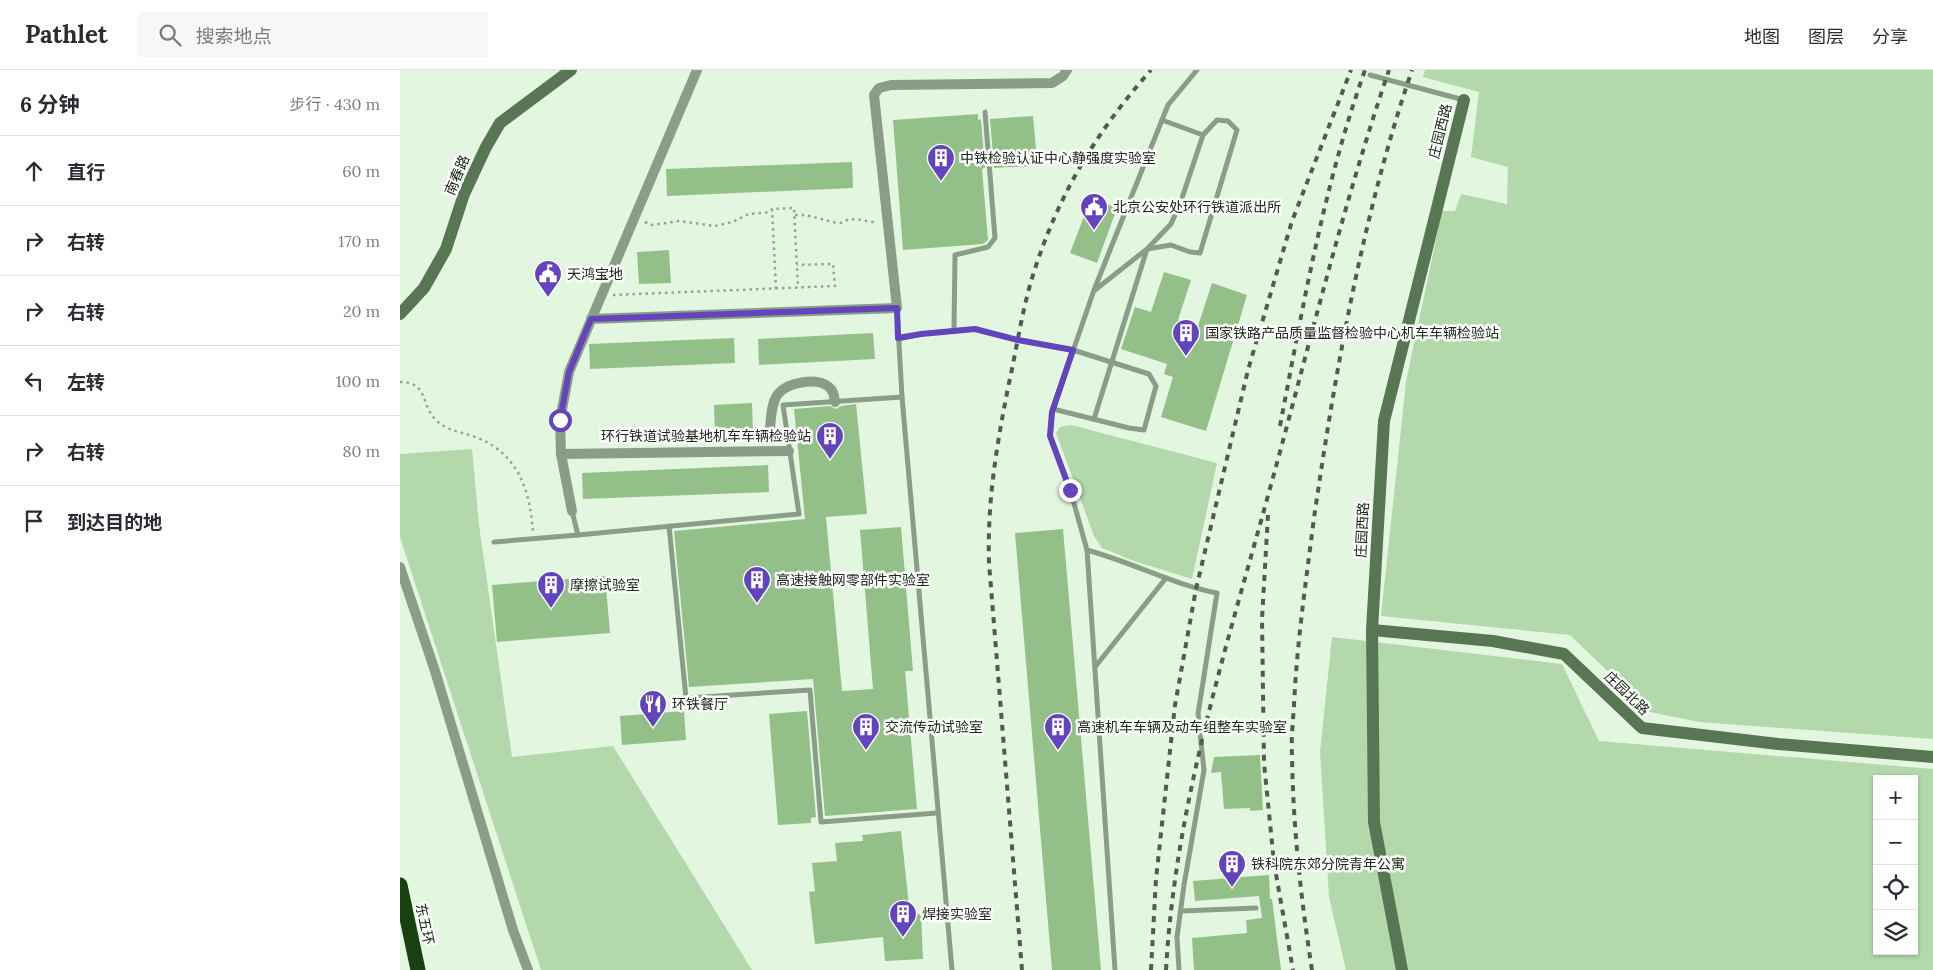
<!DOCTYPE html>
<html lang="zh">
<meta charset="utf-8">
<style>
body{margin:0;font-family:Lora,"Noto Sans SC",serif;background:#f7f7f7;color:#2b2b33}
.controls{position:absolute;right:15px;bottom:15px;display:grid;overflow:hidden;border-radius:0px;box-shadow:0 1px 4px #0004}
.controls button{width:45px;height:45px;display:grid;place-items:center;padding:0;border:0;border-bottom:1px solid #e1e1e2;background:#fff;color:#2b2b33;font:25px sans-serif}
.stop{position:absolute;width:15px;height:15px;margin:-11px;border:4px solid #6444bd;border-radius:50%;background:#fff}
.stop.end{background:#6444bd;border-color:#fff;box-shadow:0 1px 5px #0008}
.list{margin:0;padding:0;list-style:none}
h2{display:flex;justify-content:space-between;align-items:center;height:65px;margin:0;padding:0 20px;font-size:21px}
h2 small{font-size:16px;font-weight:400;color:#7c7c81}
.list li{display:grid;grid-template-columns:32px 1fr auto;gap:15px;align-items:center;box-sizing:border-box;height:70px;padding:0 20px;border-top:1px solid #e1e1e2}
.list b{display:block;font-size:19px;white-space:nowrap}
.list em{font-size:16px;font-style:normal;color:#7c7c81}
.icon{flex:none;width:28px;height:28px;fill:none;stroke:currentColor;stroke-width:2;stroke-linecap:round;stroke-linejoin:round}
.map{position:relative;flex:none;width:1533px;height:900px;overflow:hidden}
header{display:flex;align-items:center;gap:30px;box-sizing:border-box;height:70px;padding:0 25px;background:#fff;border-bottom:1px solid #e1e1e2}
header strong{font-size:24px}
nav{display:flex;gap:28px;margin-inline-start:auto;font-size:18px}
.search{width:350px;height:45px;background:#f7f7f7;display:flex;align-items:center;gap:12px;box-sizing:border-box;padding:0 18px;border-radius:0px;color:#7c7c81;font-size:19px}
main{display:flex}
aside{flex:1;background:#fff}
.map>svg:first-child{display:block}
.green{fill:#b3d8ab;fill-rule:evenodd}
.building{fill:#93c089}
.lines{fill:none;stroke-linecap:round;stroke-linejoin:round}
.path{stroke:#95a392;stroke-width:2.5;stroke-dasharray:2.5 4;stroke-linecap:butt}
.lane{stroke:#8a9d86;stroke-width:5}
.street{stroke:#8a9d86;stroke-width:10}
.secondary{stroke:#597654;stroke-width:12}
.highway{stroke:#18410f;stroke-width:15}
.rail{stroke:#515b4f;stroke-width:4;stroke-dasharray:6 6;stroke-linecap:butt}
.route{stroke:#6444bd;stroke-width:6}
.labels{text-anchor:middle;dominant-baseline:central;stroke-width:5;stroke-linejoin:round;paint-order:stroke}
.street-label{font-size:14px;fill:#20271e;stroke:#fafef9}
.poi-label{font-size:14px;fill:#20271e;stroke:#fafef9;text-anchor:start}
</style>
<header>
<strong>Pathlet</strong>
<div class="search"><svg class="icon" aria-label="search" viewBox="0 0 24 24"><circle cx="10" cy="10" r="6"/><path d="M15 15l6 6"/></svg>搜索地点</div>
<nav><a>地图</a><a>图层</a><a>分享</a></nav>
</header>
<main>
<aside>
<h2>6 分钟<small>步行 · 430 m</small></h2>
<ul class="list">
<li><svg class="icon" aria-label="ahead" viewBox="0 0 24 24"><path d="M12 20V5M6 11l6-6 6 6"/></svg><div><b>直行</b></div><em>60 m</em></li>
<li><svg class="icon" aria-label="right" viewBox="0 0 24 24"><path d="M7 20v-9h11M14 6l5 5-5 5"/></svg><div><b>右转</b></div><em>170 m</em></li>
<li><svg class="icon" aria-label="right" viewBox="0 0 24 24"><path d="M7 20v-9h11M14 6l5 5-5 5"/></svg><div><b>右转</b></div><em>20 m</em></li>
<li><svg class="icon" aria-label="left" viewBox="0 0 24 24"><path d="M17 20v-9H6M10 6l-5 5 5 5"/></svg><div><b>左转</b></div><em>100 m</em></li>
<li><svg class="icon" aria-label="right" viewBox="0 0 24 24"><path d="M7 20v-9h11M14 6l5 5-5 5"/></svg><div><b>右转</b></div><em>80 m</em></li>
<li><svg class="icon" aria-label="arrive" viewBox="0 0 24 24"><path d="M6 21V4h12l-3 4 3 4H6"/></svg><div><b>到达目的地</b></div></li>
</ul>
</aside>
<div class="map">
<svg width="1533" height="900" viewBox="0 0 1533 900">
<rect width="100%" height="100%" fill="#e3f6df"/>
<g class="green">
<path d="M1025,0H1533V669L1299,652L1250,642L1170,565L981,546L1006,312L1042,141H1055L1061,124L1107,134L1108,97L1071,87L1079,22L1023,7Z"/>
<path d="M671,355L817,393L792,509L734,491L702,478L694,466L656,363L660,357Z"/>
<path d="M72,379L79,455L112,687L213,676L352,900H141L0,467V384Z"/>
<path d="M932,567L1162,594L1199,671L1533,699V900H946L929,827L920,682ZM1477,709H1514V881H1477Z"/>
</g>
<g class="building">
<path d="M578,44V50L581,49L585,98L582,99L588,170L583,174L503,180L493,50Z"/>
<path d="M633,46L636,79H633L634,96L594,98L590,49Z"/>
<path d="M452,92L453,118L267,126L266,99Z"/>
<path d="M691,128L717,138L697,193L670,183Z"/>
<path d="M269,180L271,213L239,214L237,182Z"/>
<path d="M764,202L791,210L778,250L798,256L812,213L847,225L806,361L761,347L773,307L764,304L767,294L721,279L735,237L751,242Z"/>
<path d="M473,263L475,289L359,295L358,269Z"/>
<path d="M334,268L335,293L190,299L189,274Z"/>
<path d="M352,333L353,366L315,367L314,335Z"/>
<path d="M456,334L467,444L426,447L442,621L473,619L460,460L501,457L513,601H505L517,739L425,746L413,609L289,617L274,461L405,449L394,339L430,336L436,339L441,336Z"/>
<path d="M368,395L369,422L183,429L182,403Z"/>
<path d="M663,459L701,900H652L615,463Z"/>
<path d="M205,506L210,563L97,572L92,515Z"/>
<path d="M284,641L286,670L222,675L220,646Z"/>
<path d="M407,641L416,747L411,748V753L378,755L369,644Z"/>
<path d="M860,685L863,740L850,741V738L824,739L821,702L811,703L814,687Z"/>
<path d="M501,761L510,845L521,844L523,889L485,891L483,867L415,874L409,822L415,821L412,793L437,791L435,773L463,771L462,765Z"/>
<path d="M869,805L870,829H872L881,900H794L792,868L847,863L846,850L862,848L859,826L795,831L793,811Z"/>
</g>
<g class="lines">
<g class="path">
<path d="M395,145C412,144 425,152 441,153C453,145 463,152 476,152"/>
<path d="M245,152L252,155L279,151L315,156L332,152L349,144L372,142"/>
<path d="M376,219L372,139L394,138L398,218"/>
<path d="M213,225L435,216L433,194L397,195"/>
<path d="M0,312C29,312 20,335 36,350C48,362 64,362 78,368C119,385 130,421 133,462"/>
</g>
<g class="lane">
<path d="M970,5L1064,30"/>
<path d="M762,50L803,65"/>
<path d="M497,238L502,327L552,900"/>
<path d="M554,261L555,185L588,177L595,168L585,42"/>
<path d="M498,269L521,264L575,259L618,270L673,280L749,304L756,316L744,360L729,358L653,339"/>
<path d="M694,349L747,179L771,154L781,131L803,65L817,50L828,51L837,60L800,183L790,182L771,175L747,179L695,220"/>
<path d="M172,441L178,465L399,444L383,335L502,327"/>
<path d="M269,456L286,628L410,620L421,752L537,743"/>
<path d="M94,472L178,465"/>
<path d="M687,480L715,900"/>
<path d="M695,597L766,508"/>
<path d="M781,841L856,838"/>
<path d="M779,900L777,867L784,815L804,700L798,644L817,523C772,514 731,492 687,480L670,419L650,366L652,342L694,220L768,35L797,0"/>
</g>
<g class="street">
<path d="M191,249L497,238L474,25L479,18L491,15L652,13L663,6L667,0"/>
<path d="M370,359C371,349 371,333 378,324C388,312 417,307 429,317C434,321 434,326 435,332"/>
<path d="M161,384L389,381"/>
<path d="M172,441L161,384L160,350L169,302L297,0"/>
<path d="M0,497L35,601L113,860L128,900"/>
</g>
<g class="secondary">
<path d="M0,244L24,218L46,179L64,124L86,77L100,53L171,0"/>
<path d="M972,560L1093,571L1164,584L1242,658L1378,674L1533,687"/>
<path d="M1002,900L974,752L972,560L984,351L1064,30"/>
</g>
<path class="highway" d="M0,815L18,900"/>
<g class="rail">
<path d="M880,356C903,236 924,115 965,0"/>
<path d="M868,445L862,549L864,693L874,793L893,900"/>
<path d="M622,900L589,493C587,431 597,373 609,313C617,277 622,240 633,205C658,125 696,62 751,0"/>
<path d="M751,900L756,809L775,635L796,519L848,300L892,151L951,0"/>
<path d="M766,900C775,737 826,579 869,422C908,281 942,138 989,0"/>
<path d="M912,900C901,829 893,758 892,685C891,669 893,652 894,635C897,572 906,511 914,448C936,297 963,144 1012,0"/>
</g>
</g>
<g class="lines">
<path class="route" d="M160,350L169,302L191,249L497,238L498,268L521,264L575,259L618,270L673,280L652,342L650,366L670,420"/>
</g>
<defs>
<symbol id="building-pin" viewBox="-11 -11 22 30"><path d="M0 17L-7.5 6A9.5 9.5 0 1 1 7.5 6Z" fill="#6444bd" stroke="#fafef9"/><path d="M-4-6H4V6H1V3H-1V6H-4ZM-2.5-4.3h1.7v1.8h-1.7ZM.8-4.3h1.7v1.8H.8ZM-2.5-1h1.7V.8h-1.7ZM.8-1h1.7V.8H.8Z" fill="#fff"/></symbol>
<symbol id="civic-pin" viewBox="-11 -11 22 30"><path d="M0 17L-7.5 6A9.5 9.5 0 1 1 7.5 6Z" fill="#6444bd" stroke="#fafef9"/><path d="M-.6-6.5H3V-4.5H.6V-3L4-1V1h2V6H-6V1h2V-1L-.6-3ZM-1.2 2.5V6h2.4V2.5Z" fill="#fff"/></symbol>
<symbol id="restaurant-pin" viewBox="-11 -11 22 30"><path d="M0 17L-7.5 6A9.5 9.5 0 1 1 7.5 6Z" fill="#6444bd" stroke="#fafef9"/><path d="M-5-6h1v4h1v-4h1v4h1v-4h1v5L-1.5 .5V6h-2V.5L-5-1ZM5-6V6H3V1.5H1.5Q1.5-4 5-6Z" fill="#fff"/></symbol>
</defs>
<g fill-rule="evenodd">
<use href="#building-pin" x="525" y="72" width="32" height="43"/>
<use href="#civic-pin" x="678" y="121" width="32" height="43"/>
<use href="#civic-pin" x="132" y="188" width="32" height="43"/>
<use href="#building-pin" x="770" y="247" width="32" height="43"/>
<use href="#building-pin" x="414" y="350" width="32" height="43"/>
<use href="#building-pin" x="341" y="494" width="32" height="43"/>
<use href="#building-pin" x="135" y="499" width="32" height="43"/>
<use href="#restaurant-pin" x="237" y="618" width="32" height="43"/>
<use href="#building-pin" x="450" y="641" width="32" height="43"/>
<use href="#building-pin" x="642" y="641" width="32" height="43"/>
<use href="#building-pin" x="816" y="778" width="32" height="43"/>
<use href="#building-pin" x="487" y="828" width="32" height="43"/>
</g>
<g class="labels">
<g class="street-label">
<text transform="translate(1040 61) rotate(-76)">庄园西路</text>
<text transform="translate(57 105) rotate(-67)">南春路</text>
<text transform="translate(962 460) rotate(-87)">庄园西路</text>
<text transform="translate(1227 623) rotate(44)">庄园北路</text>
<text transform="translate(25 854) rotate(78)">东五环</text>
</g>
<g class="poi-label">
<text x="560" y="88">中铁检验认证中心静强度实验室</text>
<text x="713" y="137">北京公安处环行铁道派出所</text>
<text x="167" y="204">天鸿宝地</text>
<text x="805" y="263">国家铁路产品质量监督检验中心机车车辆检验站</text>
<text x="411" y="366" text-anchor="end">环行铁道试验基地机车车辆检验站</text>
<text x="376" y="510">高速接触网零部件实验室</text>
<text x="170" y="515">摩擦试验室</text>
<text x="272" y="634">环铁餐厅</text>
<text x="485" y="657">交流传动试验室</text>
<text x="677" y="657">高速机车车辆及动车组整车实验室</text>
<text x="851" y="794">铁科院东郊分院青年公寓</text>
<text x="522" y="844">焊接实验室</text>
</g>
</g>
</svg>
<div class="controls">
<button>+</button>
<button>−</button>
<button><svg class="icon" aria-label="locate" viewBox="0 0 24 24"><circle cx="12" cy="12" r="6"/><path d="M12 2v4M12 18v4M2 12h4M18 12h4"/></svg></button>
<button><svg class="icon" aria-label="layers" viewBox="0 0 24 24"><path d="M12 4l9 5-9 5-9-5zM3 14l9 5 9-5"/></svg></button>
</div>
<div class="stop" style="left:160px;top:350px"></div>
<div class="stop end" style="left:670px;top:420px"></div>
</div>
</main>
